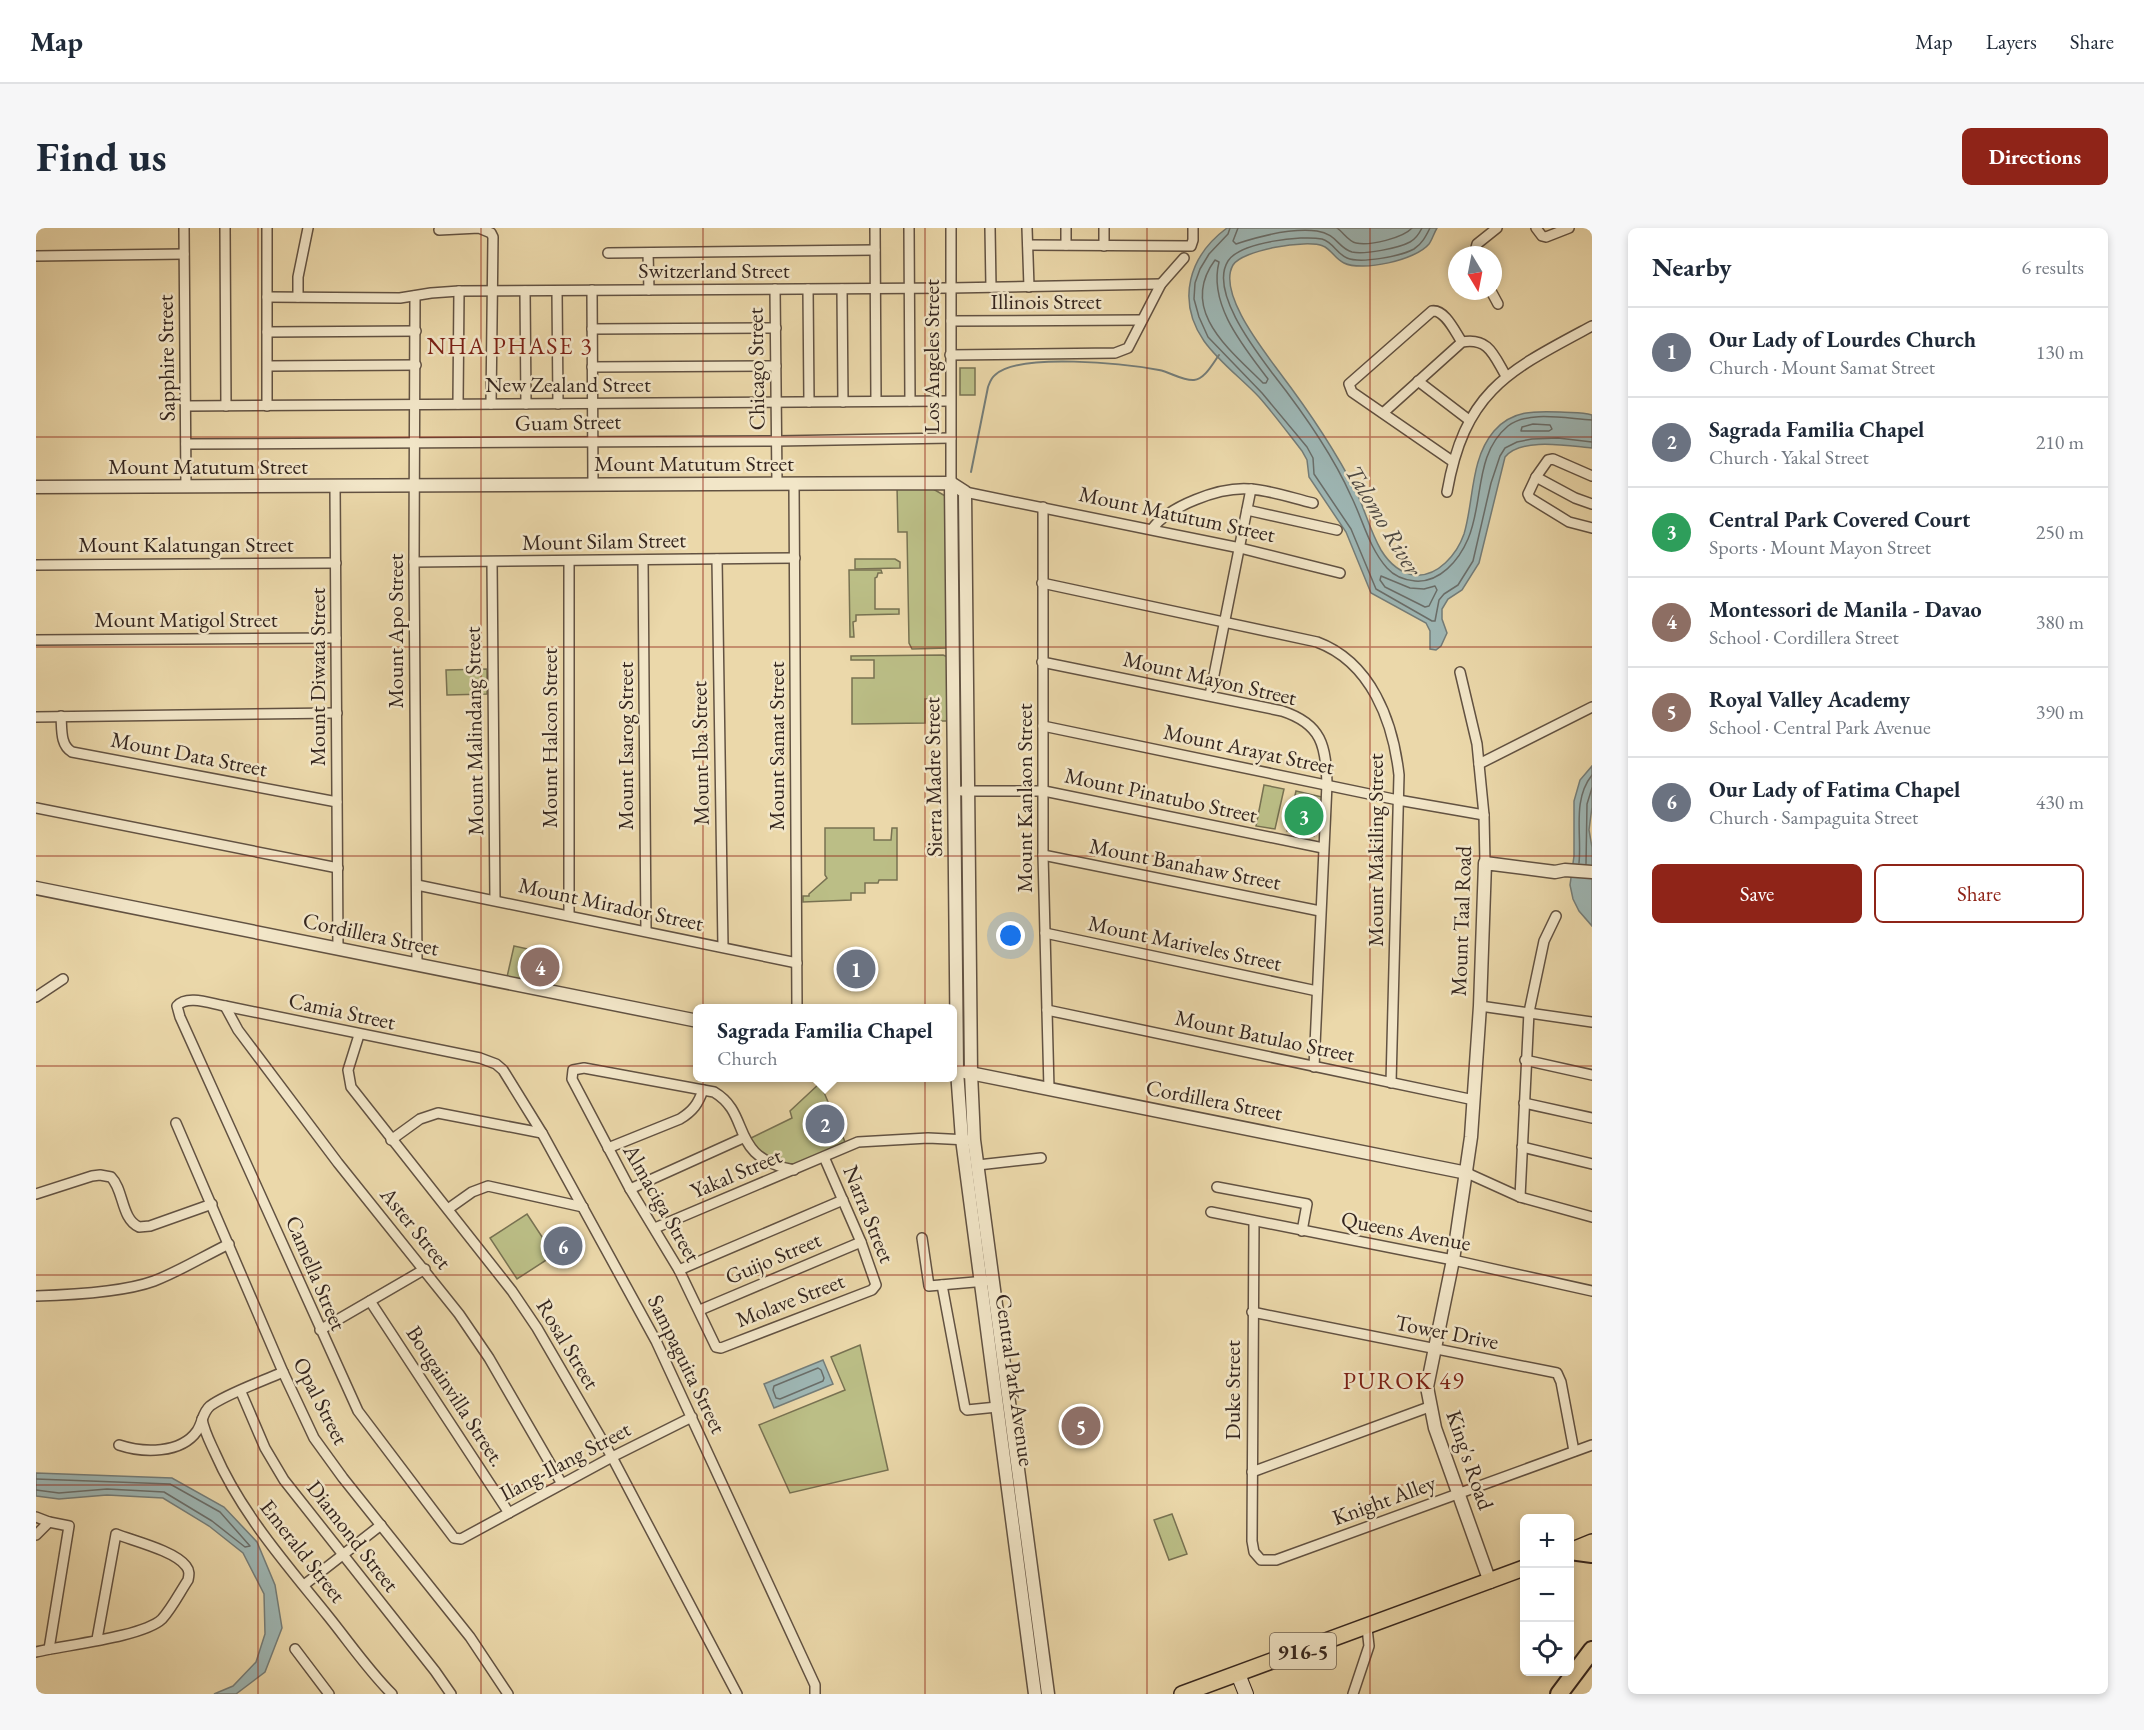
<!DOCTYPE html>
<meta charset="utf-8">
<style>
body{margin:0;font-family:"EB Garamond",serif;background:#f6f6f7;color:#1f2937}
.controls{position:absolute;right:18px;bottom:18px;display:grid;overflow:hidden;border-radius:9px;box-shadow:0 3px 9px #0003}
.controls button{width:54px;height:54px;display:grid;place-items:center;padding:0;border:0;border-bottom:2px solid #e0e1e3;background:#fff;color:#1f2937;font:30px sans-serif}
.compass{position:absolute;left:1412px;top:18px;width:54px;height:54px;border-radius:50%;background:#fff;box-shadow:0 3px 9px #0003;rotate:170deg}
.you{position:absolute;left:975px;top:708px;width:21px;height:21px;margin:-15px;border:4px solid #fff;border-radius:50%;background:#1a73e8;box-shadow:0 0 0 9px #1a73e833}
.badge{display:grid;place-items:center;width:39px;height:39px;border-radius:50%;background:#8f2418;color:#fff;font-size:20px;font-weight:700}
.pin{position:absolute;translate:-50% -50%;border:3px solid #fff;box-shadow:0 2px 6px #0006}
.popup{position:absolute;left:657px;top:776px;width:264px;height:78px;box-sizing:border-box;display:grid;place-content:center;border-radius:9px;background:#fff;filter:drop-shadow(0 2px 4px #0005);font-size:20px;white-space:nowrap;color:#747a83}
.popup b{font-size:22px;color:#1f2937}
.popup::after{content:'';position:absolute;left:50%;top:100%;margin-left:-12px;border:12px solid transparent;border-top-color:#fff}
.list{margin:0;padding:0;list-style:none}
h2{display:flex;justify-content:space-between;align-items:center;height:78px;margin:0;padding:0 24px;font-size:26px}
h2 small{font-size:20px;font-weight:400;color:#747a83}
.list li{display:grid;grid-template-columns:39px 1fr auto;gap:18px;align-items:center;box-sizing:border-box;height:90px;padding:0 24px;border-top:2px solid #e0e1e3}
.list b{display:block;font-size:22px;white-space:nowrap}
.list p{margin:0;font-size:20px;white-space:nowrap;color:#747a83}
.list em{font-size:20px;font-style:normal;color:#747a83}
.actions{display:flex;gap:12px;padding:18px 24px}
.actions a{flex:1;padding:14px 0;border:2px solid #8f2418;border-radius:9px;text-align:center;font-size:21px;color:#8f2418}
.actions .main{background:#8f2418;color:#fff}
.icon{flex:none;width:33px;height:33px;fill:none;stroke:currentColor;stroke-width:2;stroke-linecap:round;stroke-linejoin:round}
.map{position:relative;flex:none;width:1556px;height:1466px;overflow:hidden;border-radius:9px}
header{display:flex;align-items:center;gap:36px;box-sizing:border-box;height:84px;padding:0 30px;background:#fff;border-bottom:2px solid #e0e1e3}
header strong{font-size:28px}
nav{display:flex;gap:33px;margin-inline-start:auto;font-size:21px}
.intro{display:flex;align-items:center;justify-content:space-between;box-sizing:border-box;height:144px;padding:0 36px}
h1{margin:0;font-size:42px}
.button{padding:15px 27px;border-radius:9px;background:#8f2418;color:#fff;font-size:21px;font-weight:700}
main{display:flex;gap:36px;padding:0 36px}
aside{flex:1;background:#fff;border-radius:9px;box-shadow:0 3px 9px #0003}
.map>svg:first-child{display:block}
.green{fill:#bbbe86;stroke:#787252;stroke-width:1.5}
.water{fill:#9eb7b5;stroke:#747d79;stroke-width:1.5}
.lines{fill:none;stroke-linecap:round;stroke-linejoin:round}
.shore{stroke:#6a6e6a;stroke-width:1.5}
.stream{stroke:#747d79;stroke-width:2}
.minor-casing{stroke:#625242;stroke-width:12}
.tertiary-casing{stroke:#625242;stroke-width:15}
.secondary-casing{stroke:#35261f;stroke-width:16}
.primary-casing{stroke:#35261f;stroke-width:18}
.trunk-casing{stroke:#35261f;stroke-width:20}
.minor{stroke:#f2e6c8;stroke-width:9}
.tertiary{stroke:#f2e6c8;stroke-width:12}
.secondary{stroke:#f2e6c8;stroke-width:14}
.primary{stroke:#ebd8aa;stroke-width:15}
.trunk{stroke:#ebd8aa;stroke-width:16}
.grid{fill:none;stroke:#8f2418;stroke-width:1.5;stroke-opacity:0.55}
.labels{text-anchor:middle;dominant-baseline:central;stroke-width:5;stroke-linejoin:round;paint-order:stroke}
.shield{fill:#f2e6c8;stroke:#6e6052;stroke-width:1.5}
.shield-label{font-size:21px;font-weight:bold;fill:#35261f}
.street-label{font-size:22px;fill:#35261f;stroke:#f2e6c8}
.neighbourhood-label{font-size:24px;letter-spacing:1.5px;fill:#7a1f14;stroke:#f2e6c8}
.water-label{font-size:24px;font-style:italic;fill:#4f4a44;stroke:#f2e6c8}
</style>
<header>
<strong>Map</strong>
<nav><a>Map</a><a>Layers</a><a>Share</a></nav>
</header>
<div class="intro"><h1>Find us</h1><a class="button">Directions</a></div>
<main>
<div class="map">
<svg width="1556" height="1466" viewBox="0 0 1556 1466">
<rect width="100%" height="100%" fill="#ebd8aa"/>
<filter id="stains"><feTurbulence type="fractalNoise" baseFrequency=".00333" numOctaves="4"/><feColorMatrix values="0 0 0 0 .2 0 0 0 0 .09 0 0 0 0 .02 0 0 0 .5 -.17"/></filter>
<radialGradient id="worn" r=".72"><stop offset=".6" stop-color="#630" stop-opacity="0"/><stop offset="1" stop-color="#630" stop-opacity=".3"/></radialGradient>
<g class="green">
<rect x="924" y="140" width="15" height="27"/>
<path d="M861,258H892L911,269L912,420L876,421L873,415L871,304H862Z"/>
<path d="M819,331H859L864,334V340L819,341Z"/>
<path d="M813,342H845L846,345H842L841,349L839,350V381H863V386L820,387V393L817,394L818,409H814Z"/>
<path d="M907,427L912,429L913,493H904V475H896L895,471H889V495L816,496V450H838V432H815V428Z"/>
<path d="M451,441V466L411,467L410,442Z"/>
<path d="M1228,557L1248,561L1239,601L1220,598Z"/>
<path d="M1260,563L1286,569L1278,608L1251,603Z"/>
<path d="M789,600H838V612H855L856,600H861V652H843L842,655H829V665H815V672L767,674V668H773V666L791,650L789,647Z"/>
<path d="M478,718L492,721L485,752L471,749Z"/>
<path d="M784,855L809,914C787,925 758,946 733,931C725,926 718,918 711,912L756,890L754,883Z"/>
<path d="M491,986L518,1027L481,1051L454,1010Z"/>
<path d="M824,1117L852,1242L754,1265L723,1197L809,1162L795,1129Z"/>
<path d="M1136,1286L1151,1326L1133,1332L1118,1292Z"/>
</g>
<g class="water">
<path d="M1191,0H1401C1398,5 1396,12 1393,16C1380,32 1326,44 1308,35C1299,31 1295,21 1287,18C1271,11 1206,22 1197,37C1181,65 1228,123 1244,145C1272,182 1299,222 1320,263C1329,282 1334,303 1345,322C1353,335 1363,345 1379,347C1402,349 1421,326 1428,306C1438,273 1434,231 1458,203C1476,182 1499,183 1524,184C1535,185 1546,184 1556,187V220C1533,218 1485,209 1469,229L1443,335L1426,362L1412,371L1406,381V391L1411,405L1405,418L1400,422L1394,421V403L1390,395L1335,365L1310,304L1273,249L1271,232L1266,223C1252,205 1238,186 1223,169C1205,150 1183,134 1168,113C1140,72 1153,28 1191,0Z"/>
<path d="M1556,538V579L1553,602L1556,619V698L1543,683L1537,671L1534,657L1538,628V573L1544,552Z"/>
<path d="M787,1132L797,1156L738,1180L728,1156Z"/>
<path d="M0,1245L136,1250L188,1279L221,1314L239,1357L246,1400L229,1444L200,1466H178L197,1458L220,1434L229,1406L228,1366L207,1325L173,1298L127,1270L71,1267L23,1271L0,1268Z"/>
</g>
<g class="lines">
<g class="shore">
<path d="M1194,0L1192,6L1173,26L1164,41L1159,55L1158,71L1163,89L1172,109L1226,165L1271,219L1277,230L1278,246L1315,301L1340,361L1396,393H1399L1403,372L1408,366L1422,357L1437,333L1455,255L1464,228L1469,220L1481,214L1496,211L1522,210L1556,214"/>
<path d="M1202,0L1197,13L1200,16C1224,8 1255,0 1281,3C1301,6 1302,20 1316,24C1328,27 1363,20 1374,14C1380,11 1383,6 1386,0"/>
<path d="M1301,0C1307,4 1313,14 1320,15C1334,18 1367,10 1376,0"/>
<path d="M1394,0C1390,8 1386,16 1378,21C1365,28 1325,36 1311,30C1301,26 1297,14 1286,11C1266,7 1204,14 1192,33C1173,63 1219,122 1237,146C1266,183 1296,225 1315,268C1327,292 1333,320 1351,340C1358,348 1369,352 1379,353C1404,355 1423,332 1432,311C1448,274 1438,226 1472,198C1492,182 1532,191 1556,192"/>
<path d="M1179,32L1183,34C1172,77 1208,119 1232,151L1230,155H1227C1194,122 1142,82 1179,32Z"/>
<path d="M1497,196L1514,197L1516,201L1513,203H1485L1486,199Z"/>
<path d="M1345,348L1374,360L1388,361L1399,358L1401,362L1393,378L1389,379L1349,359L1344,352Z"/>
<path d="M1543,635C1546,606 1536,572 1556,547"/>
<path d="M1550,636L1551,576L1556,560"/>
<path d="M782,1140L785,1142L788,1150L787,1153L744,1171L740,1170L737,1162L738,1158Z"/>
<path d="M0,1251L134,1256L184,1284L214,1318L209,1319L176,1293L128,1264L71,1261L23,1265L0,1262"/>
</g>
<path class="stream" d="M935,244L952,159C954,154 955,150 959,147C983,124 1091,136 1123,142C1134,144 1147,153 1158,152C1169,151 1177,135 1183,127"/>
<defs>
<g id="minor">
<path d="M148,0L150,259"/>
<path d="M189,0L190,178"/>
<path d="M231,0V178"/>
<path d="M839,0L840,173"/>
<path d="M873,0L874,173"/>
<path d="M954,0L955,59"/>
<path d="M991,0L993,59"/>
<path d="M1030,0V17"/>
<path d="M1068,0V18"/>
<path d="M1500,0L1506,8L1510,9L1533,0"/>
<path d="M403,2L443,0L455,5L457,9L455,176"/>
<path d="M992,17L1155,18L1157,12V0"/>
<path d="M572,25L839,22"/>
<path d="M612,25L613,62"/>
<path d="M1438,27L1441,16L1461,0"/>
<path d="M0,28L148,26"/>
<path d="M739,61L741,256"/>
<path d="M772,61L773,174"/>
<path d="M806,61L807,174"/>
<path d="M556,62L557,257"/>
<path d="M489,63L490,176"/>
<path d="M521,63L522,176"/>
<path d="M1455,63L1462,76"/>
<path d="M379,68L378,334L381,737"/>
<path d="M231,69L364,70L395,65L423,63L914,60L1125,56"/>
<path d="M262,69V49L272,0"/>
<path d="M915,93L1106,92"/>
<path d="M556,101L740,100"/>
<path d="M231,104L380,103"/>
<path d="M914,127L1079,125L1092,120L1125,56L1148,30"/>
<path d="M232,138L380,137"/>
<path d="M556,139L740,138"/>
<path d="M1382,153L1433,192"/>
<path d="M422,176L423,63"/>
<path d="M150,178L914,173"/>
<path d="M1347,185L1426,114C1453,109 1458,128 1470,148"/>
<path d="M150,216L741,213L915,210"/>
<path d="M1416,233L1316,164L1313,156L1396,83C1409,81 1419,104 1426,114"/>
<path d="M1556,248L1517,231L1512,232L1500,249L1492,266L1494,270L1533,294L1556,300"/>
<path d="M1500,249L1539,270L1556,276"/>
<path d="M915,255V0"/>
<path d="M758,256L761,780"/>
<path d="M299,258L302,721"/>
<path d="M929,264L1204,320L1304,345"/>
<path d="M1411,264C1429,162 1472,143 1556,98"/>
<path d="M1007,279V627L1013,861"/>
<path d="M1211,282L1301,302"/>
<path d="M1116,301C1133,278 1183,259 1213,261C1234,262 1256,270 1277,275"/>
<path d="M681,331L687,719"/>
<path d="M607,332L610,703"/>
<path d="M533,333V687"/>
<path d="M378,334L759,330"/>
<path d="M456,334L459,672"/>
<path d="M0,337L300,335"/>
<path d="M1006,355L1281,414C1335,434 1357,493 1363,547L1355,855"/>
<path d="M0,412L300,410"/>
<path d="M1006,434L1246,483C1286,496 1290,518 1291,556L1278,839"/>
<path d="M1424,444L1441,516L1448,587L1449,635"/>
<path d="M1174,467L1215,261"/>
<path d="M25,488C26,501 24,517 36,524L301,574"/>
<path d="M0,489L301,485"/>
<path d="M1007,498L1362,572L1448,587"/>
<path d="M1443,536L1556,479"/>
<path d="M926,563H1008L1287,620"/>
<path d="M0,580L302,640"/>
<path d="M1007,627L1284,683"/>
<path d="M381,657L761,735"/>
<path d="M1009,705L1281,763"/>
<path d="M0,769L27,751"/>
<path d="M189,778L202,802L302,935L423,1086L453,1130L526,1256"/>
<path d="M1444,778L1556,794"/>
<path d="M1011,782L1438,872"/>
<path d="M323,807L312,842L315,859L476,1063L501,1100L576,1229L701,1466"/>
<path d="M1489,832L1556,847"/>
<path d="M1488,875L1556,890"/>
<path d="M140,895L247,1144L278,1210L307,1250L434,1409L472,1466"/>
<path d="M355,912L384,891L402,885L506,905"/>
<path d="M1486,919L1556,936"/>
<path d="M572,920L644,891C657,883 662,876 667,862"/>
<path d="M942,937L1005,930"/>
<path d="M758,942C691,929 717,887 678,864L548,840L537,842L536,851L594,961L643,1042L680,1119L685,1120L836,1062L840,1057L825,1014L788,929"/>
<path d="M1431,945L1484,969L1556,989"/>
<path d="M1181,959L1271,976L1266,1003"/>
<path d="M594,961L707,910"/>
<path d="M0,966L56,948L64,947L75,949C88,962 85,991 103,999L114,998L176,976"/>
<path d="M1484,969L1493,784L1508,713L1520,688"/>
<path d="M412,981L436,964L452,958L547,979"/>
<path d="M1175,984L1417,1032L1556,1063"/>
<path d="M1218,994L1216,1313L1218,1324L1225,1332H1240L1556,1217"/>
<path d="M619,1000L822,914L892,910L932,912"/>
<path d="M886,1010L893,1058L950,1053"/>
<path d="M643,1042L807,972"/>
<path d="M906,1057L929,1180L931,1182L961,1179"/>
<path d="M0,1068C33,1067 88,1064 118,1053C144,1043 168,1028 193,1016"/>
<path d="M334,1073L473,1285"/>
<path d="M664,1082L825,1014"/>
<path d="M1216,1084L1521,1145L1525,1154L1538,1223"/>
<path d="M284,1102L389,1041"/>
<path d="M205,1164L229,1220L248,1252L399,1443L415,1466"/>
<path d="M656,1189L576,1229L425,1311L418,1310L322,1183L144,789L141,778C151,766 176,776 189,778L444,830L460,836L467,842L506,905L620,1113L779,1457V1466"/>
<path d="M166,1191C168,1203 174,1214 179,1225C205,1285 251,1337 292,1388C313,1414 332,1442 356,1466"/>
<path d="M83,1217C107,1225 145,1226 161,1203C167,1194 166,1185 174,1178C190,1166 227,1153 247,1144"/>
<path d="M1216,1244L1393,1179"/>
<path d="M0,1289L13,1294L33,1298L13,1421"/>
<path d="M0,1307L13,1294"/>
<path d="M268,1357L345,1297"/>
<path d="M259,1421L293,1466"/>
<path d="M0,1424C29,1417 107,1409 126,1391C136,1380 144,1364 152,1352C153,1347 154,1343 150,1338C139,1323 98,1313 80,1306L61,1411"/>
<path d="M1317,1466L1333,1418L1331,1400"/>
</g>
<g id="tertiary">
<path d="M915,255L921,843L926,911L999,1466"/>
<path d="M0,259L915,255L929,264L935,845L938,912L1012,1466"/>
<path d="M0,660L662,793"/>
<path d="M929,844L1431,945"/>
<path d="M1454,1354L1399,1200L1391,1159L1417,1032L1435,909L1444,778L1449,635L1519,644L1529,642L1556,644"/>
</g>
<path id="secondary" d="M1202,1446L1210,1466"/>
<g id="primary">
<path d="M1534,1323L1556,1314"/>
<path d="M1146,1466L1488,1340"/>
</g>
<g id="trunk">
<path d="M1534,1323L1556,1326"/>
<path d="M1523,1466L1556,1422"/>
</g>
</defs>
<use href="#minor" class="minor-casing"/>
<use href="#tertiary" class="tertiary-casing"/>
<use href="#secondary" class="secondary-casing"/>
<use href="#primary" class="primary-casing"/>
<use href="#trunk" class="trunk-casing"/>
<use href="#minor" class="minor"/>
<use href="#tertiary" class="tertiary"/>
<use href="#secondary" class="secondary"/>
<use href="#primary" class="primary"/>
<use href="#trunk" class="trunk"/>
</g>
<path class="grid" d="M222,0V1466M445,0V1466M667,0V1466M889,0V1466M1111,0V1466M1334,0V1466M0,209H1556M0,419H1556M0,628H1556M0,838H1556M0,1047H1556M0,1257H1556"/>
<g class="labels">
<rect class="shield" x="1234" y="1405" width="66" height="36" rx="4.5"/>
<g class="shield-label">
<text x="1267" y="1423">916-5</text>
</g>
<g class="street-label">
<text x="678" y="42">Switzerland Street</text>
<text x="1010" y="73">Illinois Street</text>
<text transform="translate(895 128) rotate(-90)">Los Angeles Street</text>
<text transform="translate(130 130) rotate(-91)">Sapphire Street</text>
<text transform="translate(720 141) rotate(-91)">Chicago Street</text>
<text x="532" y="156">New Zealand Street</text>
<text transform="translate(532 194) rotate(-1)">Guam Street</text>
<text x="658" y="235">Mount Matutum Street</text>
<text x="172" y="238">Mount Matutum Street</text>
<text transform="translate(1141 286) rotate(12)">Mount Matutum Street</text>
<text transform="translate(568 313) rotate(-1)">Mount Silam Street</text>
<text x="150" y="316">Mount Kalatungan Street</text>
<text x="150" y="391">Mount Matigol Street</text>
<text transform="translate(359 403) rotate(-90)">Mount Apo Street</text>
<text transform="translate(281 449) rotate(-90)">Mount Diwata Street</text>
<text transform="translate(1174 450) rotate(13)">Mount Mayon Street</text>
<text transform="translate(438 503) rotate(-91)">Mount Malindang Street</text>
<text transform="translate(513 510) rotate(-90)">Mount Halcon Street</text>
<text transform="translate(589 518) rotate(-90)">Mount Isarog Street</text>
<text transform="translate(740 518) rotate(-90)">Mount Samat Street</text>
<text transform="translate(1213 521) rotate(12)">Mount Arayat Street</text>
<text transform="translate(664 525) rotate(-91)">Mount Iba Street</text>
<text transform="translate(153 526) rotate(11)">Mount Data Street</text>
<text transform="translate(897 549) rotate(-91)">Sierra Madre Street</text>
<text transform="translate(1125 567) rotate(12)">Mount Pinatubo Street</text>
<text transform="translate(988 570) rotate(-90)">Mount Kanlaon Street</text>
<text transform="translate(1339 622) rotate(-90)">Mount Makiling Street</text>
<text transform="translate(1149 636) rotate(11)">Mount Banahaw Street</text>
<text transform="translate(575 676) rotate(12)">Mount Mirador Street</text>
<text transform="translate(1425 693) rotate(-88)">Mount Taal Road</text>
<text transform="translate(335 706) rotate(12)">Cordillera Street</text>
<text transform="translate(1149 715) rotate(12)">Mount Mariveles Street</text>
<text transform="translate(306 783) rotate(12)">Camia Street</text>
<text transform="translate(1229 808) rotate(12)">Mount Batulao Street</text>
<text transform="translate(1178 872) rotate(11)">Cordillera Street</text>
<text transform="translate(700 945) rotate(-23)">Yakal Street</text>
<text transform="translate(626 975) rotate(60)">Almaciga Street</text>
<text transform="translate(833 986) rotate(68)">Narra Street</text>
<text transform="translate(380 1000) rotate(51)">Aster Street</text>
<text transform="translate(1370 1003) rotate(11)">Queens Avenue</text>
<text transform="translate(737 1030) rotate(-23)">Guijo Street</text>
<text transform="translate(280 1045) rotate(67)">Camella Street</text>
<text transform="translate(754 1072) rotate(-21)">Molave Street</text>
<text transform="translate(1411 1104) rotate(11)">Tower Drive</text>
<text transform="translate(532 1116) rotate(59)">Rosal Street</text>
<text transform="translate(651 1136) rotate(64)">Sampaguita Street</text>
<text transform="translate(979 1152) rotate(82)">Central Park Avenue</text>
<text transform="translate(1196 1162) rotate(-90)">Duke Street</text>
<text transform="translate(420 1168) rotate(57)">Bougainvilla Street.</text>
<text transform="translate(285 1173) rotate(63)">Opal Street</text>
<text transform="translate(1434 1232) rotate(71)">King's Road</text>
<text transform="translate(529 1233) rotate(-28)">Ilang-Ilang Street</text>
<text transform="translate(1348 1272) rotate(-20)">Knight Alley</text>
<text transform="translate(317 1308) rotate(52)">Diamond Street</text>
<text transform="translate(267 1323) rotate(52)">Emerald Street</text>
</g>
<g class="neighbourhood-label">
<text x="474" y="117">NHA PHASE 3</text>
<text x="1368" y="1152">PUROK 49</text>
</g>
<g class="water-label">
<text transform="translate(1348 292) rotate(59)">Talomo River</text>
</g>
</g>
<rect width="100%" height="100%" filter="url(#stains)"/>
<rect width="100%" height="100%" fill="url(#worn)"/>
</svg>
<div class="controls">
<button>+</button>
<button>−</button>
<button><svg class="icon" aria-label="locate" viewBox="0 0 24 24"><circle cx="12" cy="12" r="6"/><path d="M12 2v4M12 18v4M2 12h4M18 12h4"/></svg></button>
</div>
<svg class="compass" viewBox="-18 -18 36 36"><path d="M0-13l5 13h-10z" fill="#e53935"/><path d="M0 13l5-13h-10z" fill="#747a83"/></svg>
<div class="you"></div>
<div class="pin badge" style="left:820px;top:741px;background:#6b7280">1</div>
<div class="pin badge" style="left:789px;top:896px;background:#6b7280">2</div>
<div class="popup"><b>Sagrada Familia Chapel</b>Church</div>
<div class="pin badge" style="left:1268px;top:588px;background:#2e9e5b">3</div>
<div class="pin badge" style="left:504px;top:739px;background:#8d6e63">4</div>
<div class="pin badge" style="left:1045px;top:1198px;background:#8d6e63">5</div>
<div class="pin badge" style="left:527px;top:1018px;background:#6b7280">6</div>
</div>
<aside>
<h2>Nearby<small>6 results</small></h2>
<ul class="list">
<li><span class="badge" style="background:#6b7280">1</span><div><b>Our Lady of Lourdes Church</b><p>Church · Mount Samat Street</p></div><em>130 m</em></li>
<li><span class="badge" style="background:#6b7280">2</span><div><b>Sagrada Familia Chapel</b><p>Church · Yakal Street</p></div><em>210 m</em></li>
<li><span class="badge" style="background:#2e9e5b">3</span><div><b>Central Park Covered Court</b><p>Sports · Mount Mayon Street</p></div><em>250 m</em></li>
<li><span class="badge" style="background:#8d6e63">4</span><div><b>Montessori de Manila - Davao</b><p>School · Cordillera Street</p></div><em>380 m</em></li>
<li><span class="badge" style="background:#8d6e63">5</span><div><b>Royal Valley Academy</b><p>School · Central Park Avenue</p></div><em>390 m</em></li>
<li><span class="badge" style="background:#6b7280">6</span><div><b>Our Lady of Fatima Chapel</b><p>Church · Sampaguita Street</p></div><em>430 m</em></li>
</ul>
<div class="actions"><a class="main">Save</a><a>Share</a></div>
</aside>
</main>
